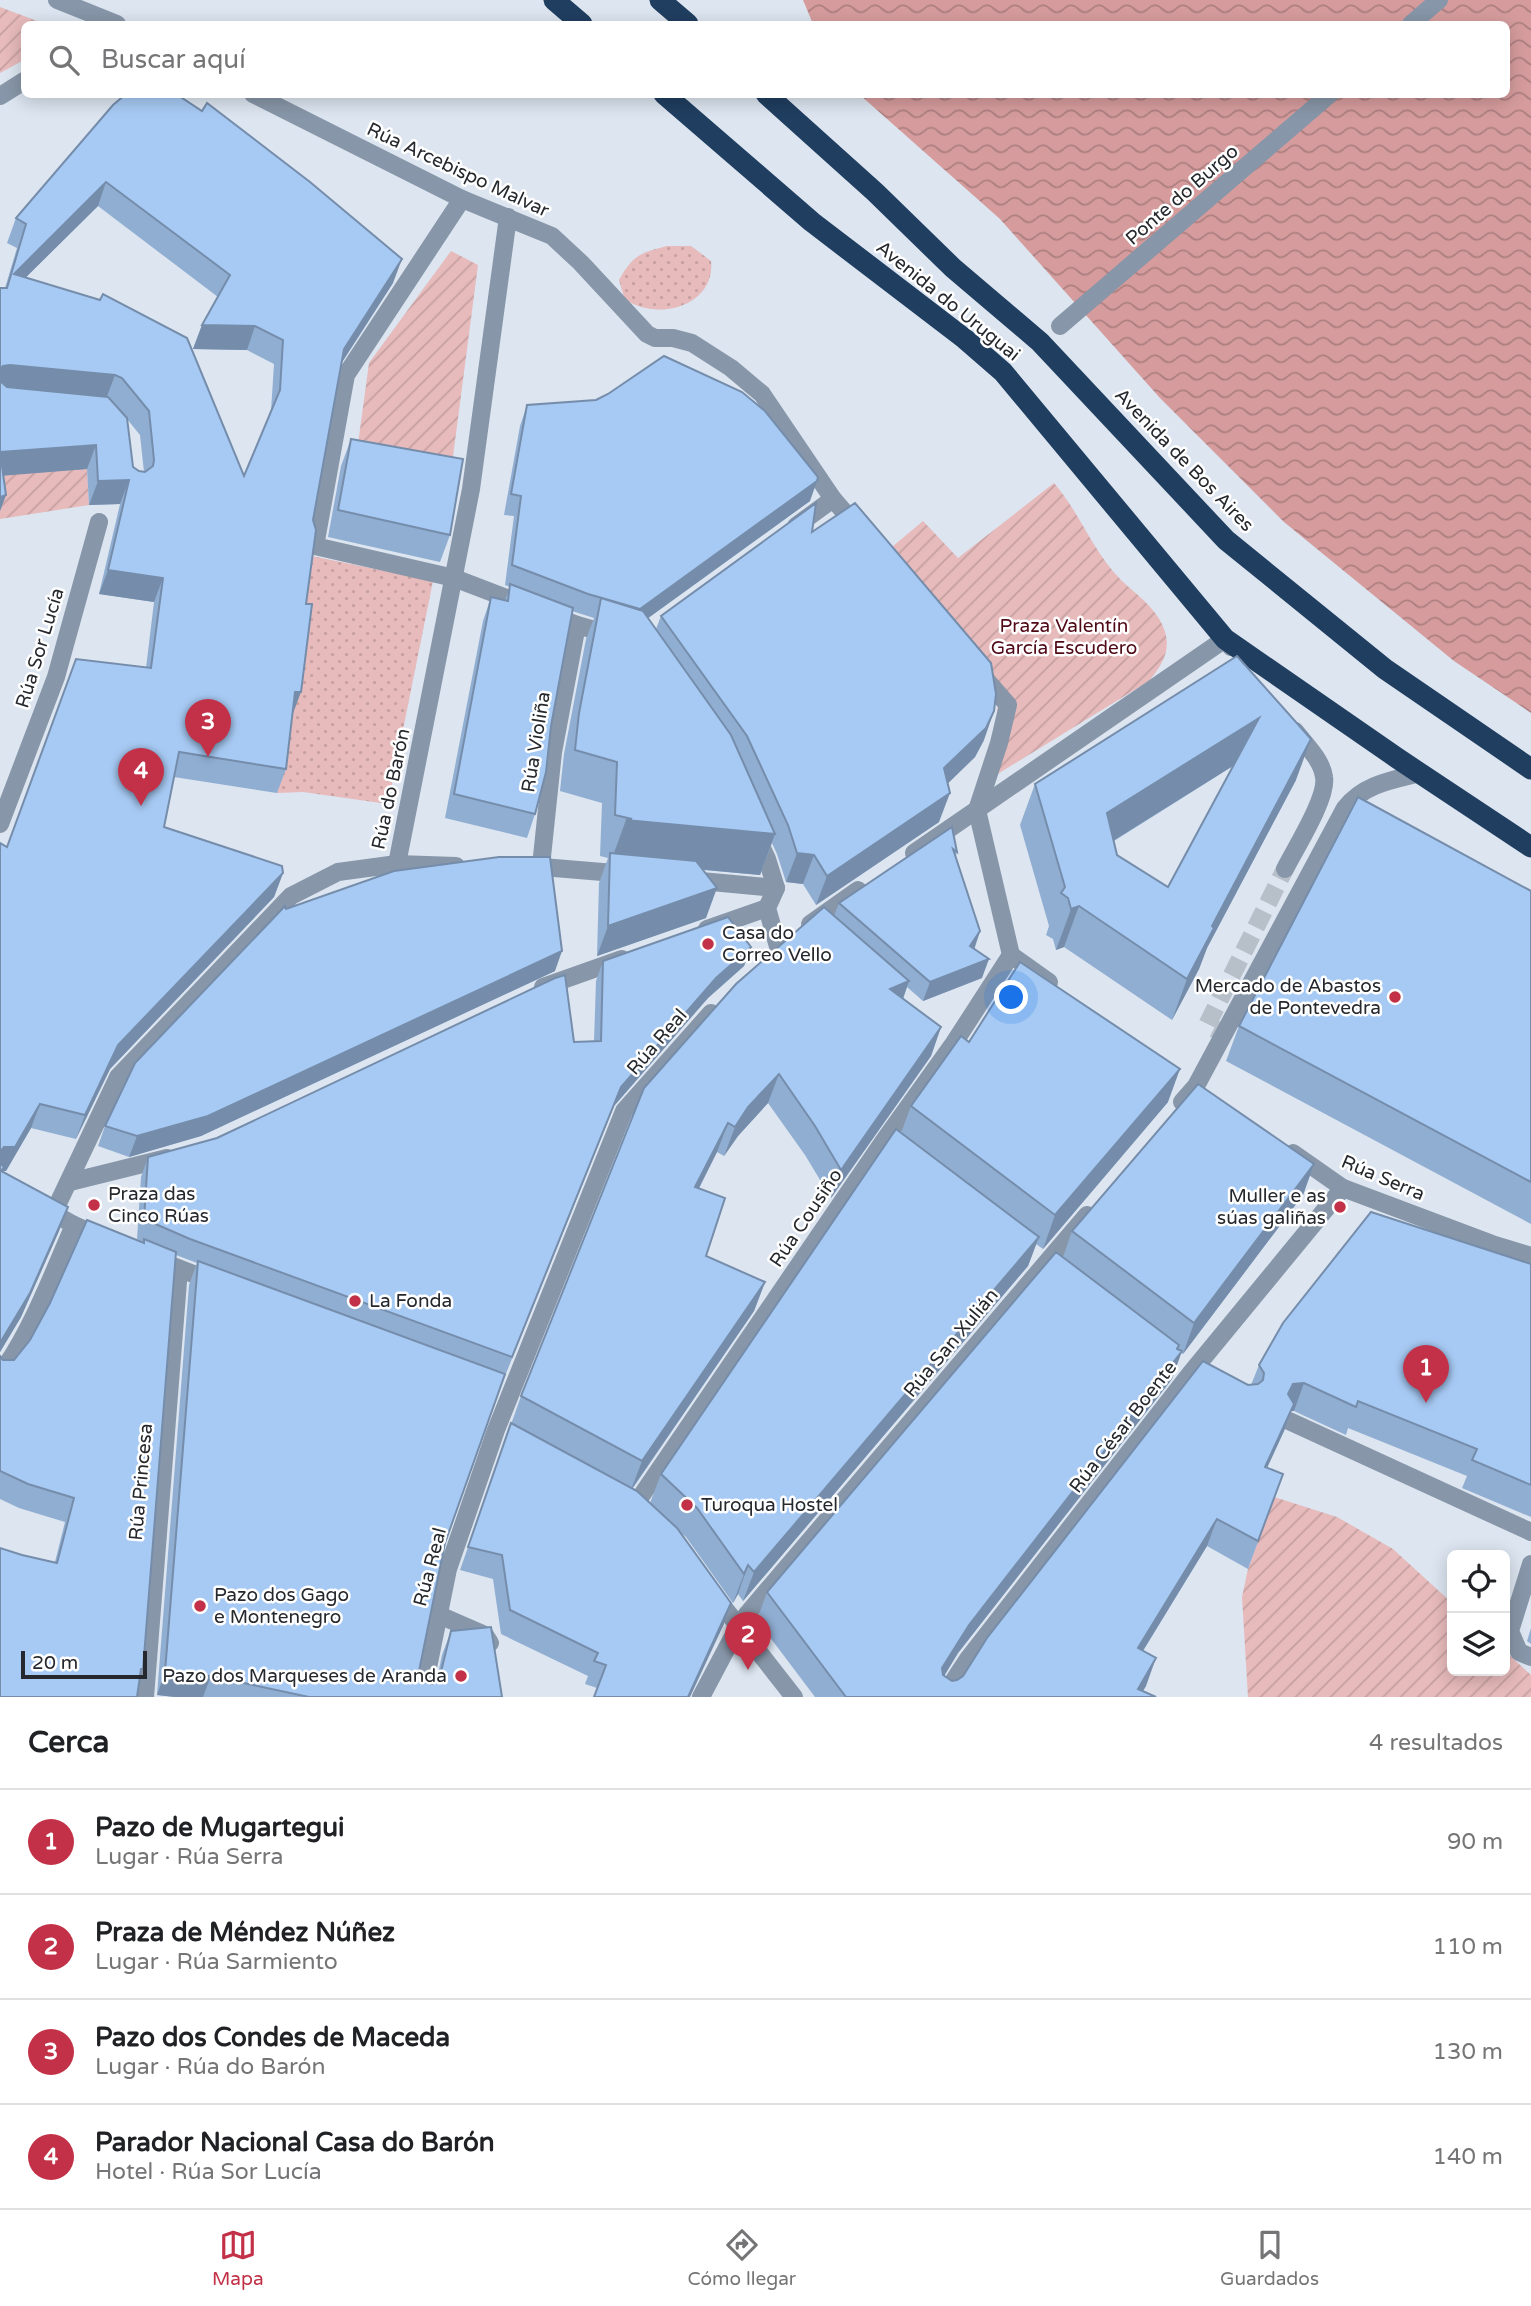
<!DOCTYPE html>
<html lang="es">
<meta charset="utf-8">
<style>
body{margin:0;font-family:"Varela Round",sans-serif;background:#f6f6f6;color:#202124}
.controls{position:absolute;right:21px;bottom:21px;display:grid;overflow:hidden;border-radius:10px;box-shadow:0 4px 18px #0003}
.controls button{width:63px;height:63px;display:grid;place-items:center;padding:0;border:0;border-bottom:2px solid #e0e0e0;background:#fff;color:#202124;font:35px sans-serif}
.scale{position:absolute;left:21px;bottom:18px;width:126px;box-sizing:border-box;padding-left:7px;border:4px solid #25282c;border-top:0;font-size:19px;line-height:24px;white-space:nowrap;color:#25282c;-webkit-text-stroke:5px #fff;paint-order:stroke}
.you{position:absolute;left:1012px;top:998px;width:24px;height:24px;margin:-18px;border:5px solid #fff;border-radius:50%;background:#1a73e8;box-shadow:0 0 0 10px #1a73e833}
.badge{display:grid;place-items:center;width:46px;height:46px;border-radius:50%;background:#c23147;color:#fff;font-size:23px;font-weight:700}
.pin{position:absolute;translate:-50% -58px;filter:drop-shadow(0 2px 4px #0008)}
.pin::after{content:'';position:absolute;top:37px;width:24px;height:21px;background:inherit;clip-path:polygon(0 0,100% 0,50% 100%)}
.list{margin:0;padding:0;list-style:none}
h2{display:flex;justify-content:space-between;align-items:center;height:91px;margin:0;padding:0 28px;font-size:30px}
h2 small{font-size:23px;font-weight:400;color:#757577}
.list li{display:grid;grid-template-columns:46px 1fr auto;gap:21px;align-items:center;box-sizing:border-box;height:105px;padding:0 28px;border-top:2px solid #e0e0e0}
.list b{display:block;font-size:26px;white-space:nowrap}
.list p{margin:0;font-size:23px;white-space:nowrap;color:#757577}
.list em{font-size:23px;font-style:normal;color:#757577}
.icon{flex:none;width:38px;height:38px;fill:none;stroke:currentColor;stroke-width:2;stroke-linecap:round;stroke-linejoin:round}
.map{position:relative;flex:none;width:1531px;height:1697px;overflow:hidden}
.search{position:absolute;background:#fff;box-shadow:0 4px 18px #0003;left:21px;right:21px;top:21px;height:77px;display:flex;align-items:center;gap:18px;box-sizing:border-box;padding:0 24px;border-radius:10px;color:#757577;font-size:26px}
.sheet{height:511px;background:#fff}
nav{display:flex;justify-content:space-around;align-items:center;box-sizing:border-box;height:98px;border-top:2px solid #e0e0e0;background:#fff;font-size:19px;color:#757577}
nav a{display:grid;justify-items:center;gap:4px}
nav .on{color:#c23147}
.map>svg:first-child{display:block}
.park{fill:url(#park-dots)}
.garden{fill:url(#garden-furrows)}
.water{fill:url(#water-waves)}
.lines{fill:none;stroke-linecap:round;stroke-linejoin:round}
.minor-tunnel{stroke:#b7bfc9;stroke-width:18;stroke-dasharray:18 9;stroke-linecap:butt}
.minor{stroke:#8796a8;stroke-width:18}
.highway{stroke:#203e60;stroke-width:21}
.wall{fill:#90aed2;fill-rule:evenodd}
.shaded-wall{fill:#758dab}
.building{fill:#a7caf4;stroke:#758dab;stroke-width:2;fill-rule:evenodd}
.poi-dot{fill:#c23147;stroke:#fff;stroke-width:2.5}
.labels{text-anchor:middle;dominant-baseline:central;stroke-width:5;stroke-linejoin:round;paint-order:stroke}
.street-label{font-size:19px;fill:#25282c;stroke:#fff}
.park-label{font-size:19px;fill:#500a17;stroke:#fff}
.poi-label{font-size:19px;fill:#25282c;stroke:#fff;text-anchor:start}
</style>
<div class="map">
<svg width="1531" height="1697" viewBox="0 0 1531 1697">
<defs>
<pattern id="park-dots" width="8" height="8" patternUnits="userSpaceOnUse" patternTransform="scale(1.75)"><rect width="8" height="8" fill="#e7babb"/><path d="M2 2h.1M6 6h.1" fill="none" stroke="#c6a0a1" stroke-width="1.8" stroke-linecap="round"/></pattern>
<pattern id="garden-furrows" width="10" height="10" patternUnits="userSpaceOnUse" patternTransform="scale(1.75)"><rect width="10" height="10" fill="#e7babb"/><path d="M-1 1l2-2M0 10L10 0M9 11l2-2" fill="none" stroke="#c6a0a1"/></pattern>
<pattern id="water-waves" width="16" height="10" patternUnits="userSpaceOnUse" patternTransform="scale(1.75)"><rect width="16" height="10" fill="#d69c9d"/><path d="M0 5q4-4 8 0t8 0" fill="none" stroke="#ad7f80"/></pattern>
</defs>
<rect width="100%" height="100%" fill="#dce5f0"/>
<g class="park">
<path d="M667,246H691L711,261C715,297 677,315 646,308C639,307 631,303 625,300L619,280C633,255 640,253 667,246Z"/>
<path d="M307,555L433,581L388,804L303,792L277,793L293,716Z"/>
</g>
<g class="garden">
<path d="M0,7L45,24H24V60L0,73Z"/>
<path d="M451,251L478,265L452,464L358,444L369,363Z"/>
<path d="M0,438L87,469L89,505L0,519Z"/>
<path d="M1054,483C1080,513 1093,552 1121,580C1138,596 1158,609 1165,632C1171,652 1161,666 1149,681L991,778L998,702L892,547L923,521L958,558Z"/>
<path d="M1271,1496L1337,1517L1393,1549L1452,1603V1671H1505V1651L1531,1675V1697H1248L1242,1597L1248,1569L1272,1502Z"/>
</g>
<path class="water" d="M803,0H1531V713L1454,661L1284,522L1160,398L1000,219L860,95L1506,94V24H813Z"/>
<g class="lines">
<path class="minor-tunnel" d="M1254,1049L1207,1025L1285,869"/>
<g class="minor">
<path d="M57,0L117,24"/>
<path d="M1411,24L1439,0"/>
<path d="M253,94L462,199L552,236L581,263L647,334L655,338H673L692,343L731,368L762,394L833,499L859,529"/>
<path d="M0,96L24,81"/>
<path d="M462,199L346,375L315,546L454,578L577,625L612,635"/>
<path d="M1060,326L1330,94"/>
<path d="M796,526L833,499"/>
<path d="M977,810L999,743L1008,705L981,674"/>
<path d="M977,810L1011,955L1049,982"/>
<path d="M0,824L56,677L99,522"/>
<path d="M756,835L767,859L776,888L767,908L779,950"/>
<path d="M914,853L1225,639L1231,647"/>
<path d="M397,864L456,866"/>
<path d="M530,866L627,874"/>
<path d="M541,866L553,752L577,625"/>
<path d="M1285,869C1295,849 1328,797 1324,777C1322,760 1305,744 1295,731"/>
<path d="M690,880L776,888"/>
<path d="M810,924L858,890"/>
<path d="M707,929L767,908"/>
<path d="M543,987L622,959"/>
<path d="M1182,1102L1196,1086L1345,808C1364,784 1392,780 1420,773"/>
<path d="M1293,1153L1343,1188L1492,1244L1531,1256"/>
<path d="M70,1182L167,1158"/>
<path d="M44,1208L74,1225L104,1238"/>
<path d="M53,1214L118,1077L291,896L338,872L397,864L471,489L508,217"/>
<path d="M152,1258L214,1282"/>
<path d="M0,1374C30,1335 54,1271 74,1225"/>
<path d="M1289,1421L1531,1532"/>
<path d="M635,1505L883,1142L954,1043L1011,955"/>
<path d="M1531,1564L1510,1631L1519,1652L1531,1657"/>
<path d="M714,1595L794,1697"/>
<path d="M439,1615L485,1635L490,1643"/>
<path d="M145,1697L179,1269"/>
<path d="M422,1697L448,1569L496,1430L624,1111L711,1013"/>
<path d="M701,1697L738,1627L748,1613L1087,1215"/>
<path d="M943,1697L968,1659L1190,1374L1343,1188"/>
</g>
<g class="highway">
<path d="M554,0L582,24"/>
<path d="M660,0L688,24"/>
<path d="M664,94L812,222L965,339L1003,372L1225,639L1397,758L1531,847"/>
<path d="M766,94L875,192L953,268L1040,342L1226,540L1385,669L1531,769"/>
</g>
</g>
<g class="wall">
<path d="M113,105L393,283L341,364L313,520L286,769L277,793L174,777L164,827L283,873L274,897L110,1069L76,1139L31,1128L6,1171H3L68,1207L59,1231L21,1317L0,1352V843L7,847L146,668L154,602L99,594L120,504L89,505L87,469L3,475L6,495L0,511V288H5L17,248L7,243L16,218ZM98,206L218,297L202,325L193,349L247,350L274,364L271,411L244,476L26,277ZM127,419L140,435L144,472L139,471L133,467Z"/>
<path d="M527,405L810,501L648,618L656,629L661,616L812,532L984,740L975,757L948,783L939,822L816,905L803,884L786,882L777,854L772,843L760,875L703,870L706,918L597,956L599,883L608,858L600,856L602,803L560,791L564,754L586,639L594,618L572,611L535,814L527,838L445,818L483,621L491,597L505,600L510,587L505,585L514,516L504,515L520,426Z"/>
<path d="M351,439L450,535L440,562L328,537L341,466Z"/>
<path d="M1237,656L1296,780L1207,948L1199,969L1172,1020L1064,947L1056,950L1053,939L1046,935L1049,926L1020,825L1035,784ZM1233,766L1168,887L1117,855L1114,841Z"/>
<path d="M952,827L957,852L956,856L980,931L974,949L982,978L923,1001L907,987L903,999L941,1027L931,1056L831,1198L805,1155L768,1103L738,1136L724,1156L717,1152L699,1188L706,1256L765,1282L754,1311L633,1488L650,1503L661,1474L901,1133L911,1106L969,1042L1168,1102L1043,1249L1036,1244L1028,1266L743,1601L738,1594L733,1603L686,1537L678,1530L731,1603L723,1626L597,1688L585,1684L588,1676L501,1634L493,1579L460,1570L521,1396L834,916L839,903Z"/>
<path d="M1531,891V1224L1226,1061L1239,1026Z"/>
<path d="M286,909L555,971L201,1136L129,1157L98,1146L105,1126Z"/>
<path d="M751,947L744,966L708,998L614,1106L505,1376L445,1543L419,1671L420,1678L424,1682L433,1684L436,1683L442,1655L451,1631L502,1697H175L157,1695L189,1285L197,1263L176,1255L140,1676L22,1555L55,1562L65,1522L19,1508L0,1499V1356L3,1360H14L143,1242L137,1239L141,1177L148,1157L574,1042L594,1041L596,981L603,961Z"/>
<path d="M1314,1164L1303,1195L1183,1354L1181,1353L1172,1379L958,1653L944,1676L952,1681L957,1680L963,1676L1248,1385H1251L1259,1365L1531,1264V1517L1462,1488L1467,1476L1348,1428L1346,1435L1294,1411H1291L1284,1431L1267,1468L1283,1474L1248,1569L1207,1546L1143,1651L1146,1686L1143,1691L1156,1697H815L757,1620L767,1592L1063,1257L1072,1231Z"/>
<path d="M1531,1628V1644L1527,1641Z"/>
</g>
<g class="shaded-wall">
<path d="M106,182L98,206L5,298L14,274Z"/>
<path d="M402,259L393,283L335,373L344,349Z"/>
<path d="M202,325L255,326L247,350L193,349Z"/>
<path d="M10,365L115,375L106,399L0,389V369L3,366Z"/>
<path d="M96,445L87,469L0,476V452Z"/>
<path d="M129,480L120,504L89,505L98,481Z"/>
<path d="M817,481L810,501L633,629L640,609Z"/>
<path d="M6,495L0,511V497Z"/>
<path d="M108,570L163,578L154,602L99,594Z"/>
<path d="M295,692H301L292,716Z"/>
<path d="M994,711L984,740L975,757L934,797L944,768Z"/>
<path d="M1259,718L1244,759L1092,854L1107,813Z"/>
<path d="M1311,739L1296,780L1207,948L1199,969L1172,1020L1187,979L1212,926Z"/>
<path d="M950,793L939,822L816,905L827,876Z"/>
<path d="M626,820L775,834L760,875L611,861Z"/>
<path d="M797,853L814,855L803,884L786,882Z"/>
<path d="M283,873L274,897L110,1069L76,1139L85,1115L118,1045Z"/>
<path d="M717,888L706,918L597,956L608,926Z"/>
<path d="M1079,906L1064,947L1056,950L1071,909Z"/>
<path d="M980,931L974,950L970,946Z"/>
<path d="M751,947L744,966L708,998L614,1106L505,1376L621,1087L716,978Z"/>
<path d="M562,951L555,971L201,1136L129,1157L137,1136Z"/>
<path d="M989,959L982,978L923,1001L930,982Z"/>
<path d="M909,981L899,1010L890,989Z"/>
<path d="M941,1027L931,1056L831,1198L841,1170Z"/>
<path d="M1180,1069L1168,1102L1043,1249L1055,1215Z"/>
<path d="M779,1074L768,1103L738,1136L724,1156L735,1127L748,1107Z"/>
<path d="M40,1104L31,1128L6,1171H0V1152Z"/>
<path d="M728,1123L717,1152L685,1216L695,1187Z"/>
<path d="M1314,1164L1303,1195L1183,1354L1194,1323Z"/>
<path d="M68,1207L59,1231L21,1317L0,1352V1343Z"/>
<path d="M1039,1237L1028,1266L743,1601L754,1572Z"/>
<path d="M765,1282L754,1311L631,1490L642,1461Z"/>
<path d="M1179,1345L1173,1363L1182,1351L1172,1379L958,1653L932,1696L942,1668L969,1625Z"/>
<path d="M1304,1383L1294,1411H1291L1284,1431L1255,1494L1288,1394L1293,1384Z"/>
<path d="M1217,1519L1207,1546L1128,1675L1138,1648Z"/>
<path d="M748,1565L738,1594L733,1603L744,1574Z"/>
<path d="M731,1603L723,1626L690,1697H688Z"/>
<path d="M1156,1658L1146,1686L1139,1697L1138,1689Z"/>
<path d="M165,1672L211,1676L203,1697H175L157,1695Z"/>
</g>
<g class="building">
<path d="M126,94H176L202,111L207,103L310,182L402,259L344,349L313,520L316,530L306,604H312L301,692H295L286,769L179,752L164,827L282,866L283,873L118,1045L85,1115L40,1104L15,1147H4L0,1152V843L7,847L76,659L151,668L163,578L108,570L129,480L98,481L96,445L0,452L6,495L0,497V381L7,387L108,397L127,418L133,467L139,471L145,472L153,466L154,460L149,411L122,378L115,375L10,365L3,366L0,369V288H7L26,224L16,218L113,105ZM106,182L230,275L202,325L255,326L283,340L280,390L244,476L187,338L103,294L100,300L14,274Z"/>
<path d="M664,356L742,392L765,411L818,477L817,481L640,609L588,594L512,565L521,496L511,494L527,405L596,400L608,394Z"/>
<path d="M351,439L463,459L450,535L338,510Z"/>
<path d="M816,503L812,532L855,503L991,663L996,694L994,711L986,728L944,768L950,793L827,876L814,855L797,853L788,825L747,736L661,616Z"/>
<path d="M510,584L573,608L551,726L546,772L535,814L454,794L491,597L508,601Z"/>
<path d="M601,598L643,611L731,735L775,834L626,820L632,819L615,815L617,762L575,750L579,713Z"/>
<path d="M1237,656L1311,739L1212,926L1214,928L1187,979L1079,906L1071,909L1068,898L1061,893L1065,887L1035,784ZM1259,718L1168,887L1117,855L1107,813Z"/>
<path d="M1358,797L1531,891V1182L1239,1026Z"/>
<path d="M952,827L957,852L953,849L980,931L970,946L989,959L930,982L839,903Z"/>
<path d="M610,853L696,861L717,888L608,926Z"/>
<path d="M499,857H550L562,951L208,1116L137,1136L105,1126L135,1063L285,906L286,909L394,871Z"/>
<path d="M824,907L909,981L890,989L941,1027L841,1170L815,1126L779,1074L748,1107L735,1127L728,1123L695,1187L725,1198L706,1256L765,1282L642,1461L521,1396L644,1088L736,984Z"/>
<path d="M728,917L751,947L716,978L621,1087L512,1357L190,1239L144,1219L148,1157L217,1138L555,978L565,975L574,1042L601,1041L603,961Z"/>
<path d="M1020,962L1180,1069L1055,1215L911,1106L961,1036L969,1042Z"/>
<path d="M1198,1084L1314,1164L1194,1323L1072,1231Z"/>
<path d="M896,1129L1039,1237L754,1572L748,1565L744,1574L697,1508L661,1474Z"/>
<path d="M0,1163L4,1167L1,1171L68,1207L30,1293L0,1343Z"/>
<path d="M1371,1212L1531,1264V1485L1472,1460L1477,1449L1358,1401L1356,1407L1304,1383L1293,1384L1288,1394L1294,1404L1265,1467L1283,1474L1258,1541L1217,1519L1138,1648L1156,1658L1138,1689L1156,1697H846L767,1592L1056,1252L1179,1345L1177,1349L1182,1351L969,1625L942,1668L943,1675L952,1681L957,1680L963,1676L987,1638L1203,1361L1248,1385L1258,1384L1263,1380L1264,1373L1259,1365L1283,1323Z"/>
<path d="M87,1220L144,1243V1239L176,1252L143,1669H141L137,1697H0V1548L22,1555L57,1563L74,1498L28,1484L0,1471V1356L3,1360H14L30,1340L50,1303Z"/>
<path d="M198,1261L505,1374L445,1543L419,1671L420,1678L424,1682L433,1684L439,1680L451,1631L491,1627L502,1697H309L211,1676L165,1672Z"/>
<path d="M511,1423L637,1491L677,1528L731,1603L688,1697H594L606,1665L594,1661L598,1653L510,1610L502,1555L468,1547Z"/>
</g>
<g class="poi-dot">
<circle cx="708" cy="944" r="7"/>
<circle cx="1395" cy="997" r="7"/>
<circle cx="94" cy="1205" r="7"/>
<circle cx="1340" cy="1207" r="7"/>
<circle cx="355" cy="1301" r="7"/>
<circle cx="687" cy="1505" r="7"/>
<circle cx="200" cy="1606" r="7"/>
<circle cx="461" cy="1676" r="7"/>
</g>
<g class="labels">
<g class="street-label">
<text transform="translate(458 170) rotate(25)">Rúa Arcebispo Malvar</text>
<text transform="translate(1182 195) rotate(-41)">Ponte do Burgo</text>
<text transform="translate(948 301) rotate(39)">Avenida do Uruguai</text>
<text transform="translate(1184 460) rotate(46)">Avenida de Bos Aires</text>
<text transform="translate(40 648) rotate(-73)">Rúa Sor Lucía</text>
<text transform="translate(536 742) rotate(-81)">Rúa Violiña</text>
<text transform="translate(391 789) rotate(-78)">Rúa do Barón</text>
<text transform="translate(657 1042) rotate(-49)">Rúa Real</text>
<text transform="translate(1383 1178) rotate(23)">Rúa Serra</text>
<text transform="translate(806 1218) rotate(-56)">Rúa Cousiño</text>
<text transform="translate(951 1343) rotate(-50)">Rúa San Xulián</text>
<text transform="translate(1123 1427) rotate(-52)">Rúa César Boente</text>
<text transform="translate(141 1482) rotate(-85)">Rúa Princesa</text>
<text transform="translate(430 1567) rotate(-75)">Rúa Real</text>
</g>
<g class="park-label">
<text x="1064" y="626">Praza Valentín<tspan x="1064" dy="22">García Escudero</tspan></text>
</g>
<g class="poi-label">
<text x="722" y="933">Casa do<tspan x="722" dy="22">Correo Vello</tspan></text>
<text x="1381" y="986" text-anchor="end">Mercado de Abastos<tspan x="1381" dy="22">de Pontevedra</tspan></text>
<text x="108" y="1194">Praza das<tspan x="108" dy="22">Cinco Rúas</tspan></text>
<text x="1326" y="1196" text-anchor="end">Muller e as<tspan x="1326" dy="22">súas galiñas</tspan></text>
<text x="369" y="1301">La Fonda</text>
<text x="701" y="1505">Turoqua Hostel</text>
<text x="214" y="1595">Pazo dos Gago<tspan x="214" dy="22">e Montenegro</tspan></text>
<text x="447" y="1676" text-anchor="end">Pazo dos Marqueses de Aranda</text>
</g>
</g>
</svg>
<div class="controls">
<button><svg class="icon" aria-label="locate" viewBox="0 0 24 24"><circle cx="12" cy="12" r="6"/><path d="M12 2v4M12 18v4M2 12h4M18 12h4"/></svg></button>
<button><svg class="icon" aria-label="layers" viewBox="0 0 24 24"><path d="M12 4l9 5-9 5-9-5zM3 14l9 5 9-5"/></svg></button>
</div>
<div class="scale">20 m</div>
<div class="you"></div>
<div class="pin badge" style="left:1426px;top:1403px">1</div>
<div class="pin badge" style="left:748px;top:1670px">2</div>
<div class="pin badge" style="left:208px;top:757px">3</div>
<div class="pin badge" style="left:141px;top:806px">4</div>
<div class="search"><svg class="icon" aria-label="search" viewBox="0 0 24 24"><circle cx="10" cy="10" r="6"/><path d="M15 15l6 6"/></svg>Buscar aquí</div>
</div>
<section class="sheet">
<h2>Cerca<small>4 resultados</small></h2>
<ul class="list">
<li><span class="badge">1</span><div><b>Pazo de Mugartegui</b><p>Lugar · Rúa Serra</p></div><em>90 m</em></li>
<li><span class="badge">2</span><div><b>Praza de Méndez Núñez</b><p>Lugar · Rúa Sarmiento</p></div><em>110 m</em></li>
<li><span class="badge">3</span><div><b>Pazo dos Condes de Maceda</b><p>Lugar · Rúa do Barón</p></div><em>130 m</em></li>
<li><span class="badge">4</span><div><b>Parador Nacional Casa do Barón</b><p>Hotel · Rúa Sor Lucía</p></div><em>140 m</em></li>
</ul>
</section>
<nav>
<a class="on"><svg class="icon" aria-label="map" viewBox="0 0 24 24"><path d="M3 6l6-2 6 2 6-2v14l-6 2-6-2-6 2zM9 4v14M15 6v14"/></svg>Mapa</a>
<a><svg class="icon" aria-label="directions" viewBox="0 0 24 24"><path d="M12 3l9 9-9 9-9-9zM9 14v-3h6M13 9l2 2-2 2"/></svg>Cómo llegar</a>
<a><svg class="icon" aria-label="saved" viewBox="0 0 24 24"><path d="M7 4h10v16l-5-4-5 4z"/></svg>Guardados</a>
</nav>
